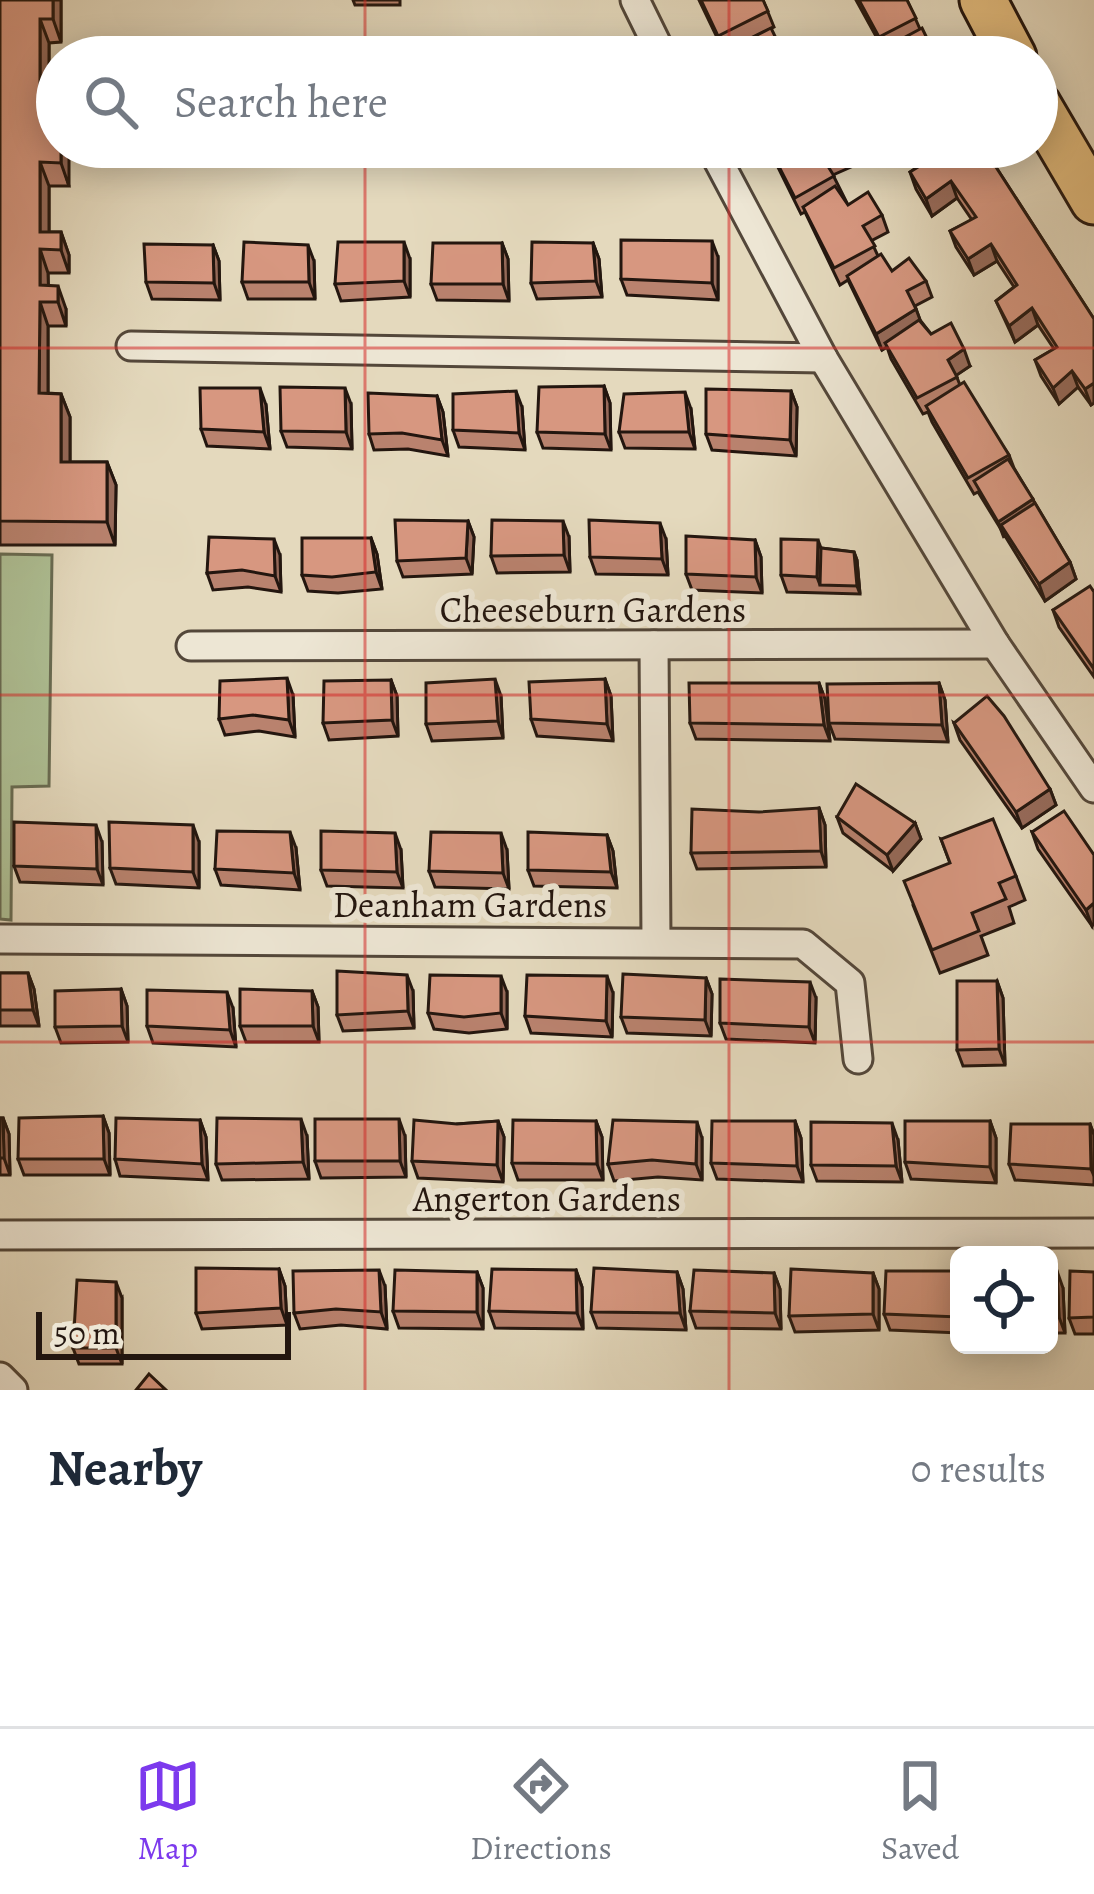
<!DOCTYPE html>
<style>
body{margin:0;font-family:Alegreya,serif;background:#f6f6f7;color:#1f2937}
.controls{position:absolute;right:36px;bottom:36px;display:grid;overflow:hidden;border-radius:18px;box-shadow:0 6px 30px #0003}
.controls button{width:108px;height:108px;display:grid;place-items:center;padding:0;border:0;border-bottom:3px solid #e0e1e3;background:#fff;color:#1f2937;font:60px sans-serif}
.scale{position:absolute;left:36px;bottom:30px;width:255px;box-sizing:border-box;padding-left:12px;border:6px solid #23160f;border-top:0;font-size:33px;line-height:42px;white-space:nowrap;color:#23160f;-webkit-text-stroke:9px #ede6d4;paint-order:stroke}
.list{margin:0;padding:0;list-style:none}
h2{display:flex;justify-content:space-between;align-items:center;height:156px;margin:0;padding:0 48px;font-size:51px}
h2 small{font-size:39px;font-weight:400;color:#747a83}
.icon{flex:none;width:66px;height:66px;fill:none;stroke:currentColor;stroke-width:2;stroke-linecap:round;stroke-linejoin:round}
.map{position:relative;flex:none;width:1094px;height:1390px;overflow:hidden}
.search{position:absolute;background:#fff;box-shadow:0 6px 30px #0003;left:36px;right:36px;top:36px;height:132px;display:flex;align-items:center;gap:30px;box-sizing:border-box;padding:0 42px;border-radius:66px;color:#747a83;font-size:45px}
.sheet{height:336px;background:#fff}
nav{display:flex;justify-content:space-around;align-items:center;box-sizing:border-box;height:168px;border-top:3px solid #e0e1e3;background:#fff;font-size:33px;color:#747a83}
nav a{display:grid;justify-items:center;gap:6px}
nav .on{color:#7c3aed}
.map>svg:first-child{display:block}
.garden{fill:#aec095;stroke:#686b52;stroke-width:3}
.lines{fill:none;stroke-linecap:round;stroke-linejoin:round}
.minor-casing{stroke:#53473a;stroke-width:33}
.primary-casing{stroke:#23160f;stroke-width:51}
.minor{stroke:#ede6d4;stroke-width:27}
.primary{stroke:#e2bc7e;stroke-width:45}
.wall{fill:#b9826e;stroke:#23160f;stroke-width:3}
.shaded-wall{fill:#966a5a;stroke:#23160f;stroke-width:3}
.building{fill:#d79780;stroke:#23160f;stroke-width:3}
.grid{fill:none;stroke:#d62828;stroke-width:3;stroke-opacity:0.55}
.labels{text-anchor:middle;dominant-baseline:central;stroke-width:12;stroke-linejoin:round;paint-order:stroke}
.street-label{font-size:36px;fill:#23160f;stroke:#ede6d4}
</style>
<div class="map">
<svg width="1094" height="1390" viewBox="0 0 1094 1390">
<rect width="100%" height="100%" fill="#e4d9bd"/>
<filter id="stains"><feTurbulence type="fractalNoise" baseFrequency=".00167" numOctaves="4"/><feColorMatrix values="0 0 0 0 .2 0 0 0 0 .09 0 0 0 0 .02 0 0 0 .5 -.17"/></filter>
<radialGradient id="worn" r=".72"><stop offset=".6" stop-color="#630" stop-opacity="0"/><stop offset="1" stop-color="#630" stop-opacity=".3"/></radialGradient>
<path class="garden" d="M0,554L52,555L49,786L12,787L11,920L0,919Z"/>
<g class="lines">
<defs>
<g id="minor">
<path d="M635,0L663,57"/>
<path d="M711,147L823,358L995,644L1094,788"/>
<path d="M131,346L823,358"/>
<path d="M654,645L656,941"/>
<path d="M191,646L995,644"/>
<path d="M0,939L803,944L850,983L858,1059"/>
<path d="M0,1235L1094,1233"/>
<path d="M0,1377L13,1390"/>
</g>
<g id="primary">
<path d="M983,0L1013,57"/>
<path d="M1037,104L1094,201"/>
</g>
</defs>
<use href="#minor" class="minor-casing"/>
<use href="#primary" class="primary-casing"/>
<use href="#minor" class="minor"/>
<use href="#primary" class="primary"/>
</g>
<g class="wall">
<path d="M0,0H61V42L49,43V119L69,186H49V232H61L69,255V273H48V285L66,309V326H48V393L61,394L70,417V462H107L116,485L115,545H0Z"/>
<path d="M353,0H400V5H355Z"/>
<path d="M699,0H763L774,27L724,52Z"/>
<path d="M856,0H907L920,29L936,57H883L881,50L883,49Z"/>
<path d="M145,147H207V155L173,147Z"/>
<path d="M226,147H295V156L228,152Z"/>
<path d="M345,147H382L383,153Z"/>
<path d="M397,147H469V150L399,153Z"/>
<path d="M492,147H552V150H493Z"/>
<path d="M573,147H639V153L573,149Z"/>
<path d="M768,147H843L851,167L833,175L848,205L882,215L888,232L871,241L878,256L892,271L926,281L932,297L915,306L920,320L931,334L970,366L956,375L960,385L1009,455L1014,468L1070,562L1076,579L1045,601L978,492L974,494L932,422L928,412L923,414L891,359L887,347L882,350L848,280L840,285L805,212L801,214Z"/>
<path d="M924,147H983L1094,319V403L1091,405L1078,387L1059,404L1041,376L1035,360L1054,349L1038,325L1015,342L996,301L1014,287L997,261L974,275L956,247L950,231L972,220L957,198L932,216L916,189L910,172L930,159Z"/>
<path d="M502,243L508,259L509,301L437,300L431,284Z"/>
<path d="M593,243L599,259L602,297L537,299L531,283Z"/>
<path d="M213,245L219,261L220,300L152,299L146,282Z"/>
<path d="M718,257V300L627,295L621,279Z"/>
<path d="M410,259V297L341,301L335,284Z"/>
<path d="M314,261L315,299H248L242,282Z"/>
<path d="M604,386L610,403L611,450L543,448L537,432Z"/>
<path d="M791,391L797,407L796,456L712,450L706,434Z"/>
<path d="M437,396L443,412L448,456L408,449L374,450L369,434Z"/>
<path d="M351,404L352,449L287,447L281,431Z"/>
<path d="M266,405L270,449L207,446L201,429Z"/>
<path d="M522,407L525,450L459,447L453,430Z"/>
<path d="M691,409L695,449L625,448L619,432Z"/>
<path d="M468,521L474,537L472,574L403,577L397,561Z"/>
<path d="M569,537L570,572L497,573L491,556Z"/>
<path d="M371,538L377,554L382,589L338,593L308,591L302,575Z"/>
<path d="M666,539L668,575L596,574L590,557Z"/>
<path d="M755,540L761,557L762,593L692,590L686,574Z"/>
<path d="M821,548L854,552L857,560L860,594L787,592L781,575Z"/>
<path d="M280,555L281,592L248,587L213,590L207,573Z"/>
<path d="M1094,592V677L1059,627L1053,610Z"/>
<path d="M605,679L611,696L613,741L537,736L531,719Z"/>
<path d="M391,680L397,696L398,736L329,740L323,723Z"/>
<path d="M819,683L825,699L830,741L696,739L690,723Z"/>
<path d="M939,683L945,700L948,742L835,739L829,723Z"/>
<path d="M293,695L295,737L259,731L225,735L219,719Z"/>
<path d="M501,696L503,738L432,741L426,724Z"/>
<path d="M954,723L1050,789L1056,805L1022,828L960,740Z"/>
<path d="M819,808L825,825L826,867L697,869L691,853Z"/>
<path d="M837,817L915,823L921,839L893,871L843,833Z"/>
<path d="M1032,832L1094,855L1092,926L1038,849Z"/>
<path d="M607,835L613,851L617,888L534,886L528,870Z"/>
<path d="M941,839L1016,876L1025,900L1009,907L1014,923L981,936L988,955L940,973L913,905L950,863Z"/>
<path d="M102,842L103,885L20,882L14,866Z"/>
<path d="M199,842V888L116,884L110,868Z"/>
<path d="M296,848L300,890L221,885L215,869Z"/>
<path d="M401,850L403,888L327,886L321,870Z"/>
<path d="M507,850L509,889L435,887L429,871Z"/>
<path d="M0,973H28L34,989L39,1026H0Z"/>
<path d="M706,978L712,994L711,1036L627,1033L621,1017Z"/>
<path d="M997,981L1003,998L1005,1065L963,1066L957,1050Z"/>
<path d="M121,989L127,1006L128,1042L61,1043L55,1027Z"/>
<path d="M312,991L318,1007L319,1042H246L240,1026Z"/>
<path d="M413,991L414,1028L343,1031L337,1015Z"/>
<path d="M507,992V1029L469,1033L434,1029L428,1013Z"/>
<path d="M613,993L612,1037L531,1033L525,1016Z"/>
<path d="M816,998L815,1043L726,1039L720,1023Z"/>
<path d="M233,1008L236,1047L153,1043L147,1026Z"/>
<path d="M103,1116L109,1133L110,1175H24L18,1159Z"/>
<path d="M0,1118H3L9,1134L10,1175H0Z"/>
<path d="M200,1120L206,1137L208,1180L120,1176L115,1159Z"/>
<path d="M498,1121L504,1137L503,1182L418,1178L412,1161L457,1124Z"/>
<path d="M596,1121L602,1137L603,1180H518L512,1163Z"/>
<path d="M795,1121L801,1138L803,1182L717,1179L711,1163Z"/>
<path d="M990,1121L996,1138V1183L911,1179L905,1162Z"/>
<path d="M1090,1124L1094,1135V1185L1015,1180L1009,1164Z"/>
<path d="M307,1136L309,1179L222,1180L216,1164Z"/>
<path d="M405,1136L406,1177L321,1178L315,1161Z"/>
<path d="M702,1138V1180L658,1177L614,1181L608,1164Z"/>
<path d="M898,1140L902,1182L817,1181L811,1165Z"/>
<path d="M279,1269L285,1286L287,1325L202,1329L196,1313Z"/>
<path d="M576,1270L582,1287L583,1329L495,1328L489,1311Z"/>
<path d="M959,1271V1333L890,1330L884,1314Z"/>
<path d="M1049,1271L1063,1288L1065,1333H1049Z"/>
<path d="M477,1272L483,1288V1329L399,1328L393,1311Z"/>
<path d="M677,1272L683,1289L686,1330L597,1328L591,1312Z"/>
<path d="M1094,1272V1334H1075L1069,1318Z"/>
<path d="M774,1273L780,1289L781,1329L696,1328L690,1311Z"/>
<path d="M873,1273L879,1289V1330L795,1332L789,1316Z"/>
<path d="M385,1286L387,1329L341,1325L300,1329L294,1313Z"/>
<path d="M122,1298V1364H79L73,1348Z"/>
</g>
<g class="shaded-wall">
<path d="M53,0H61V42L53,19Z"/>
<path d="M40,19L49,43V142L40,119Z"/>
<path d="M61,147H69V186L61,163Z"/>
<path d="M40,162L49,186V249L40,232Z"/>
<path d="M951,181L957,198L932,216L926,199Z"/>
<path d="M61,232L69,255V273L61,250Z"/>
<path d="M712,241L718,257V300L712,283Z"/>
<path d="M404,242L410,259V297L404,281Z"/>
<path d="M502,243L508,259L509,301L503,284Z"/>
<path d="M593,243L599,259L602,297L596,281Z"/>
<path d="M991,244L997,261L974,275L968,259Z"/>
<path d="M213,245L219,261L220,300L214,283Z"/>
<path d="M308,245L314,261L315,299L309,282Z"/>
<path d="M40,249L48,273L49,302L40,285Z"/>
<path d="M58,286L66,309V326L58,302Z"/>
<path d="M40,302L48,326V417L39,393Z"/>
<path d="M1032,308L1038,325L1015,342L1009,326Z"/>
<path d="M916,309L922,325L882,350L876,334Z"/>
<path d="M964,349L970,366L954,377L948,360Z"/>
<path d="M1072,371L1078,387L1059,404L1053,388Z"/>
<path d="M1094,383V403L1091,405L1085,389Z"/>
<path d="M604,386L610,403L611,450L605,434Z"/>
<path d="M260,388L266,405L270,449L264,432Z"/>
<path d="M345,388L351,404L352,449L346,432Z"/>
<path d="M516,391L522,407L525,450L519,433Z"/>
<path d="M791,391L797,407L796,456L790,440Z"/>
<path d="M685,392L691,409L695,449L689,432Z"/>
<path d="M61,394L70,417V485L61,462Z"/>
<path d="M437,396L443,412L448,456L442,440Z"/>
<path d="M107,462L116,485L115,545L107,522Z"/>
<path d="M1033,499L1039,515L1001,525L1004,538L998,522Z"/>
<path d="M468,521L474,537L472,574L466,558Z"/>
<path d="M563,521L569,537L570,572L564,555Z"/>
<path d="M660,523L666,539L668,575L662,559Z"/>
<path d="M371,538L377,554L382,589L376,572Z"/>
<path d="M274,539L280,555L281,592L275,576Z"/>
<path d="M755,540L761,557L762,593L756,577Z"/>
<path d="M818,540L824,556L820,585L817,577Z"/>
<path d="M854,552L857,560L860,594L857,586Z"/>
<path d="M1070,562L1076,579L1045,601L1039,584Z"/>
<path d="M287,678L293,695L295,737L289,720Z"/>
<path d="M495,679L501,696L503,738L498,721Z"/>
<path d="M605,679L611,696L613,741L607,724Z"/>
<path d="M391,680L397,696L398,736L392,720Z"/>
<path d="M819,683L825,699L830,741L824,725Z"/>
<path d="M939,683L945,700L948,742L942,725Z"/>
<path d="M1050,789L1056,805L1022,828L1016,812Z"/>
<path d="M819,808L825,825L826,867L821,851Z"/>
<path d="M915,823L921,839L893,871L887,855Z"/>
<path d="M96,825L102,842L103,885L97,869Z"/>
<path d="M193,825L199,842V888L193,872Z"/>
<path d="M290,832L296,848L300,890L294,873Z"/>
<path d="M395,833L401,850L403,888L397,872Z"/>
<path d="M501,833L507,850L509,889L503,873Z"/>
<path d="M607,835L613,851L617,888L611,872Z"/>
<path d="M1094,903V924L1092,926L1086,910Z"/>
<path d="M28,973L34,989L39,1026L33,1010Z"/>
<path d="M407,975L413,991L414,1028L408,1011Z"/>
<path d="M501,976L507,992V1029L501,1013Z"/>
<path d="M607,976L613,993L612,1037L606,1021Z"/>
<path d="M706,978L712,994L711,1036L705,1020Z"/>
<path d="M997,981L1003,998L1005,1065L999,1049Z"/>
<path d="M810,982L816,998L815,1043L809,1027Z"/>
<path d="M121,989L127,1006L128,1042L122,1026Z"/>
<path d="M312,991L318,1007L319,1042L313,1026Z"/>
<path d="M227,992L233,1008L236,1047L230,1030Z"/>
<path d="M103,1116L109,1133L110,1175L104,1159Z"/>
<path d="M3,1118L9,1134L10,1175L4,1158Z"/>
<path d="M301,1119L307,1136L309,1179L303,1162Z"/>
<path d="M399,1119L405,1136L406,1177L400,1161Z"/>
<path d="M200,1120L206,1137L208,1180L202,1164Z"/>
<path d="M498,1121L504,1137L503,1182L497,1165Z"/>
<path d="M596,1121L602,1137L603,1180L597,1164Z"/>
<path d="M795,1121L801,1138L803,1182L797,1166Z"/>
<path d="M990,1121L996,1138V1183L990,1167Z"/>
<path d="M697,1122L702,1138V1180L696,1164Z"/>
<path d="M892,1123L898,1140L902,1182L896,1166Z"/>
<path d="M1090,1124L1094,1135V1176L1091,1169Z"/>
<path d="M279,1269L285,1286L287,1325L281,1308Z"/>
<path d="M379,1270L385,1286L387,1329L381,1312Z"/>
<path d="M576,1270L582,1287L583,1329L577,1313Z"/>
<path d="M1057,1271L1063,1288L1065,1333L1059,1317Z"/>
<path d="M477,1272L483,1288V1329L477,1312Z"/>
<path d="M677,1272L683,1289L686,1330L680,1313Z"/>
<path d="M774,1273L780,1289L781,1329L775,1313Z"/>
<path d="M873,1273L879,1289V1330L873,1314Z"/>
<path d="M116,1282L122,1298V1364L116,1348Z"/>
</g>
<g class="building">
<path d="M0,0H53V19H40V119H57V147H61V163L40,162V232H61V250L40,249V285L58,286V302H40L39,393L61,394V462H107V522L0,521Z"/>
<path d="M701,0H763L768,11L718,36Z"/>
<path d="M859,0H907L916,18L879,37Z"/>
<path d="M771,28L785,57H723L721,53Z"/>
<path d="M922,28L936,57H885L881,50Z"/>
<path d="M769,147H843L845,150L824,160L834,176L795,198Z"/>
<path d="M927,147H983L1094,319V383L1085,389L1072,371L1053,388L1035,360L1057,347L1032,308L1009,326L996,301L1017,285L991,244L968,259L950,231L976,217L951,181L926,199L910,172L934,157Z"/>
<path d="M835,186L848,205L868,192L882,215L863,226L875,246L834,268L803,207Z"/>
<path d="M621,240L712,241V283L621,279Z"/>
<path d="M244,242L308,245L309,282H242Z"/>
<path d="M338,242H404V281L335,284Z"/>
<path d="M532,242L593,243L596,281L531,283Z"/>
<path d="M433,243H502L503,284H431Z"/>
<path d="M144,244L213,245L214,283L146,282Z"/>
<path d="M881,254L892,271L909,258L926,281L907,291L916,309L876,334L847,276Z"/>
<path d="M919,320L931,334L951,323L964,349L948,360L957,377L917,398L885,343Z"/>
<path d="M964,382L1009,455L968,478L926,406Z"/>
<path d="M604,386L605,434L537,432L539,387Z"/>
<path d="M280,387L345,388L346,432L281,431Z"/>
<path d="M200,388H260L264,432L201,429Z"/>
<path d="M706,389L791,391L790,440L706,434Z"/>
<path d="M516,391L519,433L453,430V394Z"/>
<path d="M685,392L689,432H619L624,394Z"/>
<path d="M368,393L437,396L442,440L402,433L369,434Z"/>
<path d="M1008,459L1033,499L998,522L974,481Z"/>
<path d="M1035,503L1070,562L1039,584L1001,525Z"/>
<path d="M395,520L468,521L466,558L397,561Z"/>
<path d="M492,520L563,521L564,555L491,556Z"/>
<path d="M589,520L660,523L662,559L590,557Z"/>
<path d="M686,536L755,540L756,577L686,574Z"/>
<path d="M209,537L274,539L275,576L242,570L207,573Z"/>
<path d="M302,538H371L376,572L332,577L302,575Z"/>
<path d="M781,539L818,540L817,577L781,575Z"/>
<path d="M821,548L854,552L857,586L820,585Z"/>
<path d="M1090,586L1094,592V669L1053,610Z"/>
<path d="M287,678L289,720L253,715L219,719L220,681Z"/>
<path d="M495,679L498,721L426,724V683Z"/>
<path d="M605,679L607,724L531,719L529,682Z"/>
<path d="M391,680L392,720L323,723L324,681Z"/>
<path d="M689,683H819L824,725L690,723Z"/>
<path d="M939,683L942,725L829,723L827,684Z"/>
<path d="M987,696L1004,716L1050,789L1016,812L954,723Z"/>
<path d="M856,784L915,823L887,855L837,817Z"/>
<path d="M819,808L821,851L691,853L692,809L759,812Z"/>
<path d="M1064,811L1094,855V903L1086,910L1032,832Z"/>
<path d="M993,819L1016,876L999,883L1006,899L972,913L979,931L932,950L904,881L950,863L941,839Z"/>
<path d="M14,822L96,825L97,869L14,866Z"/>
<path d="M109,822L193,825V872L110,868Z"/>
<path d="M217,831L290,832L294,873L215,869Z"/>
<path d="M321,831L395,833L397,872L321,870Z"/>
<path d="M431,832L501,833L503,873L429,871Z"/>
<path d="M528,832L607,835L611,872L528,870Z"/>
<path d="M337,971L407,975L408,1011L337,1015Z"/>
<path d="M0,973H28L33,1010H0Z"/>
<path d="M623,974L706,978L705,1020L621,1017Z"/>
<path d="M430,975L501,976V1013L464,1017L428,1013Z"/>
<path d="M527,975L607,976L606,1021L525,1016Z"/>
<path d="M720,979L810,982L809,1027L720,1023Z"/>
<path d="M957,981H997L999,1049L957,1050Z"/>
<path d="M121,989L122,1026L55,1027V991Z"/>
<path d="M240,989L312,991L313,1026H240Z"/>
<path d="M147,990L227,992L230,1030L147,1026Z"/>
<path d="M103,1116L104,1159H18L19,1118Z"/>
<path d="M0,1118H3L4,1158H0Z"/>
<path d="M116,1118L200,1120L202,1164L115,1159Z"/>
<path d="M217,1118L301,1119L303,1162L216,1164Z"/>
<path d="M315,1119H399L400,1161H315Z"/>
<path d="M414,1120L457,1124L498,1121L497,1165L412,1161Z"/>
<path d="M513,1120L596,1121L597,1164L512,1163Z"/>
<path d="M613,1120L697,1122L696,1164L652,1160L608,1164Z"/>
<path d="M712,1121H795L797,1166L711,1163Z"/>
<path d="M905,1121H990V1167L905,1162Z"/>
<path d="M811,1122L892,1123L896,1166L811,1165Z"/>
<path d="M1011,1124H1090L1091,1169L1009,1164Z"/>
<path d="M196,1268L279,1269L281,1308L196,1313Z"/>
<path d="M594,1268L677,1272L680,1313L591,1312Z"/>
<path d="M492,1269L576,1270L577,1313L489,1311Z"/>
<path d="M791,1269L873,1273V1314L789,1316Z"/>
<path d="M379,1270L381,1312L336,1309L294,1313L293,1271Z"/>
<path d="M395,1270L477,1272V1312L393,1311Z"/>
<path d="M694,1270L774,1273L775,1313L690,1311Z"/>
<path d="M886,1271H959V1317L884,1314Z"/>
<path d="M1049,1271H1057L1059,1317L1049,1316Z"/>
<path d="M1070,1271L1094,1272V1317L1069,1318Z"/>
<path d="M77,1280L116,1282V1348H73Z"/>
<path d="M149,1374L166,1390H136Z"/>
</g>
<path class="grid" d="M365,0V57M729,0V57M365,147V1390M729,147V1390M0,348H1094M0,695H1094M0,1042H1094"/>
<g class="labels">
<g class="street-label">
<text x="593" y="609">Cheeseburn Gardens</text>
<text x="470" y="904">Deanham Gardens</text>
<text x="547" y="1198">Angerton Gardens</text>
</g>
</g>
<rect width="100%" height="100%" filter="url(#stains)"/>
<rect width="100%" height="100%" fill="url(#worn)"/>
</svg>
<div class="controls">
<button><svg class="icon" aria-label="locate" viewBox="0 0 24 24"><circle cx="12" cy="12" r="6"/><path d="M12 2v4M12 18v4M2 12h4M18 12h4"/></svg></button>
</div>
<div class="scale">50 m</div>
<div class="search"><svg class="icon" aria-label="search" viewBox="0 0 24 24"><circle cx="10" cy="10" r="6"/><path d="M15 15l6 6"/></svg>Search here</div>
</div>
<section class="sheet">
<h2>Nearby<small>0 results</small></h2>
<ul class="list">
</ul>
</section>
<nav>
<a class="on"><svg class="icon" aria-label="map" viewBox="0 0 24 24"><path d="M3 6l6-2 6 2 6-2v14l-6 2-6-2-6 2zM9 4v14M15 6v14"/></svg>Map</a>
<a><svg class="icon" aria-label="directions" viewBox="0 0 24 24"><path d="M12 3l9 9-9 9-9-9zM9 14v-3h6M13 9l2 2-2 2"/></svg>Directions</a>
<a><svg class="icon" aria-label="saved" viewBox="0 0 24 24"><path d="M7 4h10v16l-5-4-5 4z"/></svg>Saved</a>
</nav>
